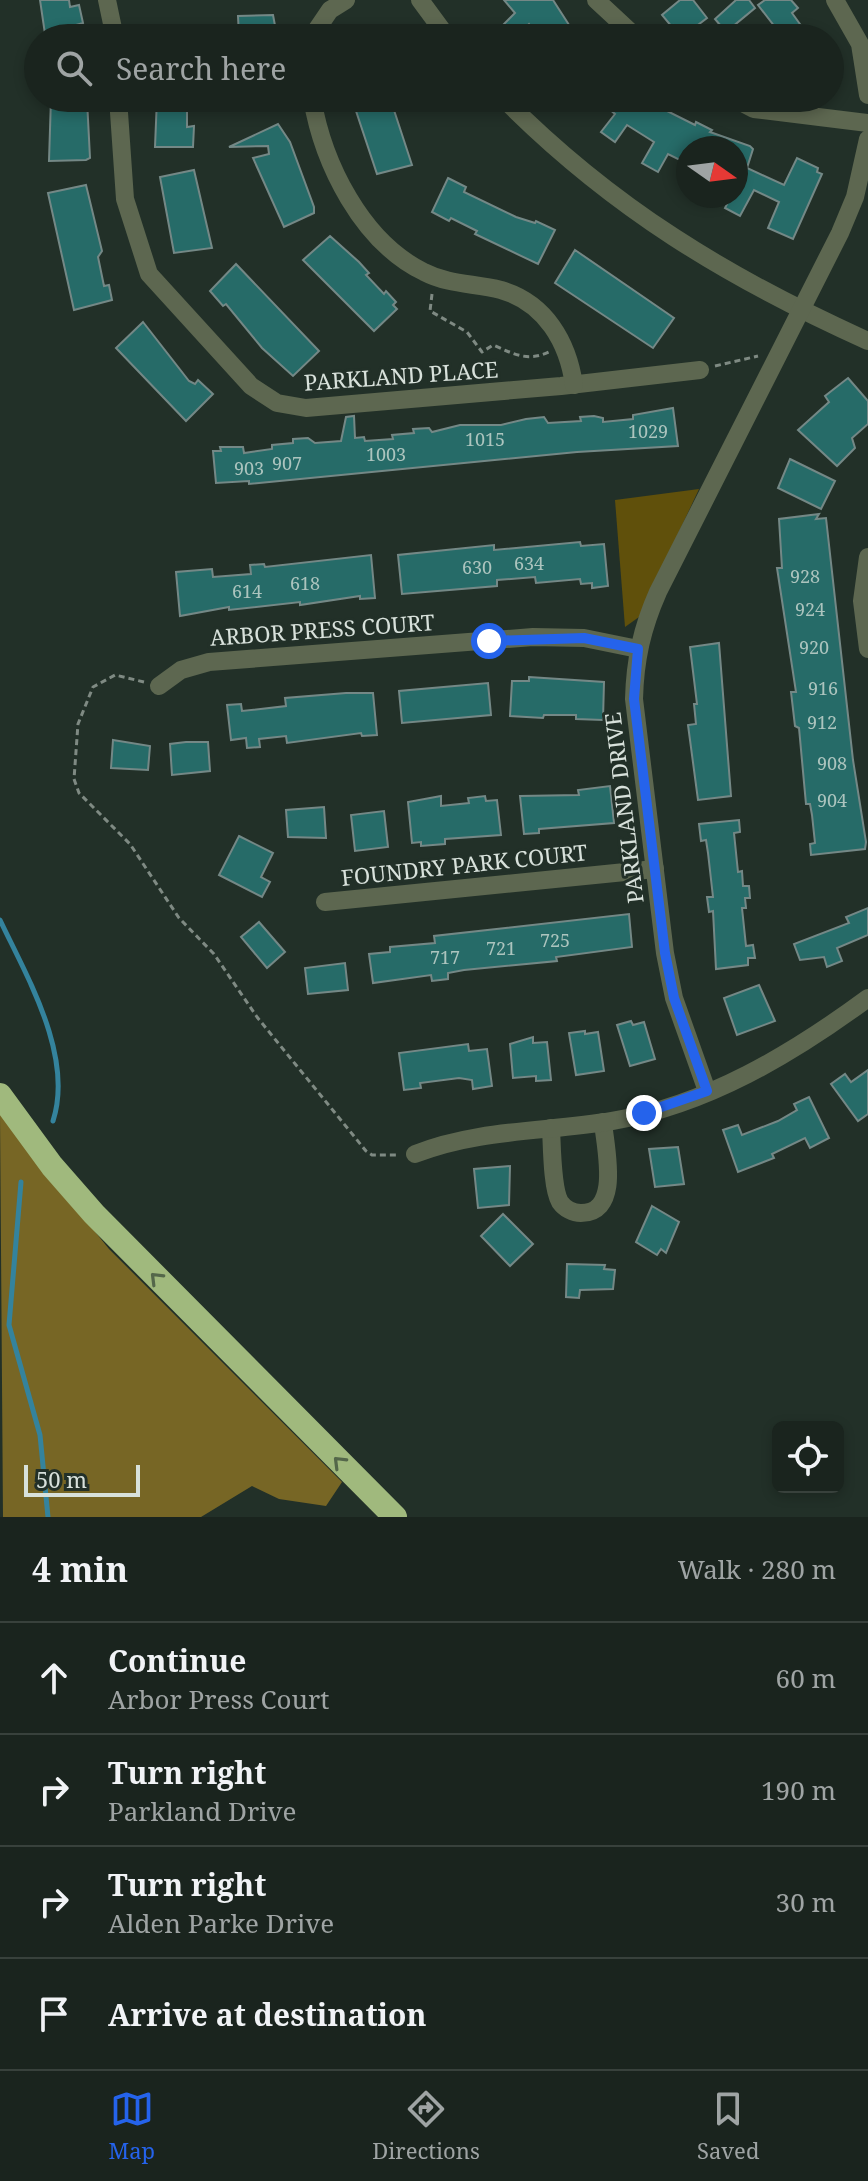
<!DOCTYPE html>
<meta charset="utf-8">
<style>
body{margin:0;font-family:"Noto Serif",serif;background:#27302b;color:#f1f3f6}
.controls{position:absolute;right:24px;bottom:24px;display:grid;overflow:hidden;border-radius:12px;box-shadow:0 4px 12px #0003}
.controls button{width:72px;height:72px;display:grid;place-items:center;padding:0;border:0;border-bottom:2px solid #38413c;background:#1a241e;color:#f1f3f6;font:40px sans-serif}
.compass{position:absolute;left:676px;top:136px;width:72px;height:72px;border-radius:50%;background:#1a241e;box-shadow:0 4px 12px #0003;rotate:104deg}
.scale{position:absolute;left:24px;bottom:20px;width:116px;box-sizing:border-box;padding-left:8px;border:4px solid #d8e1db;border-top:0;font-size:22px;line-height:28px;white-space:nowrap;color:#d8e1db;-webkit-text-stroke:6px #223028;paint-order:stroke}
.stop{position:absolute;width:24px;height:24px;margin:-18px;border:6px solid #2563eb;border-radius:50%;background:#fff}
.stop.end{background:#2563eb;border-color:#fff;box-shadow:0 2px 8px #0008}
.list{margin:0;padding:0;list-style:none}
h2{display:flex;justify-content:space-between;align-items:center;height:104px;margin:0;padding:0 32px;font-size:34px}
h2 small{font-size:26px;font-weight:400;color:#9fa4a4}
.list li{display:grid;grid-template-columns:52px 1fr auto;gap:24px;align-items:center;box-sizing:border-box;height:112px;padding:0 32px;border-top:2px solid #38413c}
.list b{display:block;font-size:30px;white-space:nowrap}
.list p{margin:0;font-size:26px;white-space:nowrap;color:#9fa4a4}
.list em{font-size:26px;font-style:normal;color:#9fa4a4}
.icon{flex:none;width:44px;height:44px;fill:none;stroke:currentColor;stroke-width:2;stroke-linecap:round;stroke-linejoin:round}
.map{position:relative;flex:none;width:868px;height:1517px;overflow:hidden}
.search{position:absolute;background:#1a241e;box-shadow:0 4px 12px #0003;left:24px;right:24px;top:24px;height:88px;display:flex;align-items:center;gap:20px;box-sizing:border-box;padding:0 28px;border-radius:44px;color:#9fa4a4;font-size:30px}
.sheet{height:552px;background:#1a241e}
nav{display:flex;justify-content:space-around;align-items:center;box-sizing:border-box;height:112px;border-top:2px solid #38413c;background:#1a241e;font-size:22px;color:#9fa4a4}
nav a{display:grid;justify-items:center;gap:4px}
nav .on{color:#2563eb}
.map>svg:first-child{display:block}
.green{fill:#60500b}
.forest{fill:#776625}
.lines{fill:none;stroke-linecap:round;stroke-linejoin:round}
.stream{stroke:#34839d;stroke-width:5}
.building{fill:#266b68;stroke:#748886;stroke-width:2}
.path{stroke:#7f8a83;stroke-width:3;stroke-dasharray:6 4;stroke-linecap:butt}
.minor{stroke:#5d6750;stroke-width:18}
.highway{stroke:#a0b97d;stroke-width:24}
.oneway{stroke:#54674a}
.route{stroke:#2563eb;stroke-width:10}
.labels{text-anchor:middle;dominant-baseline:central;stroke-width:6;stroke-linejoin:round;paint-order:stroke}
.number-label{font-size:18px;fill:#acc4be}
.street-label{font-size:22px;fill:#d8e1db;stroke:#223028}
</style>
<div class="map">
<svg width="868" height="1517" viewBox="0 0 868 1517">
<rect width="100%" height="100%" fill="#223028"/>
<path class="green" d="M699,489L639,617L625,627L615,500Z"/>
<path class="forest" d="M0,1114L109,1249L342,1482L326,1506L279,1499L252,1486L201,1517H3Z"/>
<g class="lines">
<g class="stream">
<path d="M0,920C27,977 74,1056 53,1121"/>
<path d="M21,1182L9,1325L40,1435L48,1517"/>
</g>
</g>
<g class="building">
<path d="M40,0H69L70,7L79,5L83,23L45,34Z"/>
<path d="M504,0H553L571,28L558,38H540L529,24L515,38H509L500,28L515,13Z"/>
<path d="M680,0H693L707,18L686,34L674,25L672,27L662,15Z"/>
<path d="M736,0H749L755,8L726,32L715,19Z"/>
<path d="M765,0H791L798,8L792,13L810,38H760L775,27L758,5Z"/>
<path d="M273,15L277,36L239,37L238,16Z"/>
<path d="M51,98L87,100L90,158L86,160L49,161Z"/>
<path d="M157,98H187V127L194,126L193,147H155Z"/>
<path d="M357,98H390L412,165L377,174L354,105L358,104Z"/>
<path d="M596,98H653L668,108L667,111L695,125L696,122L712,130L710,132L750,146L753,149L747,168L784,185L797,158L818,168L817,172L822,174L793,239L768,228L779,202L754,190L740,216L725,208L731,196H736V148H688V164L668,154L658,172L642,163L654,142L627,125L615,142L601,132L615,114Z"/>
<path d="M278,124L290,142L314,207V213L284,227L253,158L269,154L268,146L229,147Z"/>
<path d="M194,170L212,248L174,253L160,177Z"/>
<path d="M448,178L466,187L464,192L516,217L535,223L536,221L555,230L538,264L475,234L477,231L451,218L449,221L432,212Z"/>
<path d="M86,185L102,251L98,257L104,286L109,285L112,300L74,310L48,193Z"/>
<path d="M330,236L359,262L369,273L366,275L384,294L386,291L396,302L393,305L397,309L374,331L303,260Z"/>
<path d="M575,250L674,318L653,348L555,283Z"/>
<path d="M236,264L319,351L293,376L262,348L226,304L223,306L210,291Z"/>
<path d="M143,322L189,381L195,384L198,380L213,394L186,421L116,348Z"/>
<path d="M848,378L868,401V424L852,438L855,448L837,466L798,430L829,402L825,396Z"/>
<path d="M673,408L678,446L577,452L249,484V481L216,483L213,451H221L220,447H243L244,453L272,449V445L293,443V439L308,438L315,443L341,441L346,417L354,416L355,438L364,437L365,441L393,439L392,435L414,433L413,429L429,428L432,432L460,425H501L526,419L544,417L548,423L581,421L580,417L594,416L603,418V422L633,419V415Z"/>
<path d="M790,459L835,481L821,509L778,488Z"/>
<path d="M819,514L816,519L826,518L853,760L866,842L865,849L811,855L810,844L815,843L812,815L810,804H806L799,728L795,726L791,692H796L777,568H782L779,519Z"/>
<path d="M580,542L581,546L604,544L608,586L592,588V583L581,584L580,579L536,583L535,577L497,580V586L402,594L398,555L494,545V550Z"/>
<path d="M371,555L375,598L360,599V596L300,605V602L229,610V607L180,616L176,572L212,569L213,577L251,574L250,565L264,564L265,567Z"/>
<path d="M719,643L731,796L698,800L688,725L696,724L694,704H697L690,647Z"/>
<path d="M529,677L604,682L603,720L576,719V715H544L543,718L510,716L512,681H529Z"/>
<path d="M488,683L491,715L402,723L399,691Z"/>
<path d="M346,693H373L377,735L362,736L361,733L287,743L286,736L259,739L260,747L247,748L246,738L231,740L227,705L241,704L242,711L286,706L285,698Z"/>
<path d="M113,740L150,746L148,770L111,768Z"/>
<path d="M186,742H208L210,771L172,775L170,744Z"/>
<path d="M610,786L614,823L539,829V833L524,834L520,796L579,795L578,790Z"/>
<path d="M441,796V806L469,803L468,798L485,796L486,801L497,800L501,835L445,839V844L421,846V842L412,843L408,802Z"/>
<path d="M324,807L326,838L288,837L286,810Z"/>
<path d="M384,811L388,847L355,851L351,815Z"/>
<path d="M739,820L740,832L734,833L738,872L742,871L743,886H749L750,898H745L746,908H742L746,946L753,945L755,958H748V965L716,969L713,911L709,912L707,897H713L708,853L706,840L701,841L699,824Z"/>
<path d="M239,836L273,853L261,877L270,882L262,897L219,875Z"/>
<path d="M868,908V935L837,948L842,961L827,967L824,957L800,960L794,944L849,923L846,917Z"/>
<path d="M629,914L632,947L556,957L557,961L464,970L448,973V979L432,981L431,975L373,983L369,954L390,952V947L435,943L434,936Z"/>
<path d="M259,922L285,952L267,968L241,937Z"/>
<path d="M345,963L348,990L308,994L305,968Z"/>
<path d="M759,985L775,1021L737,1035L724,998Z"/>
<path d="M631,1021L633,1025L644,1022L655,1059L630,1066L617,1025Z"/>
<path d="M585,1031V1034L598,1032L604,1071L576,1075L569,1033Z"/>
<path d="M533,1037V1043L547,1042L551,1080L536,1081V1076L513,1078L510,1044Z"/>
<path d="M468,1044L469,1051L487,1049L492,1086L473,1089L472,1080L459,1078L420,1083L421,1088L404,1090L399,1053Z"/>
<path d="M868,1070V1114L858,1121L831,1084L845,1074L851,1082Z"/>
<path d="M809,1097L829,1138L810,1148L805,1138L772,1154L774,1158L738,1172L723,1130L738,1125L742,1135L778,1121L797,1110L794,1104Z"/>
<path d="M678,1147L684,1184L655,1187L649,1149Z"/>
<path d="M510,1166L509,1205L478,1208L474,1169Z"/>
<path d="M652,1206L679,1222L666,1253L661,1249L657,1255L636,1242Z"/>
<path d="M503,1214L533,1244L510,1266L481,1236Z"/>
<path d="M567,1264L605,1265L604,1269L615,1270L613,1289L580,1290L579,1298L566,1297Z"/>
</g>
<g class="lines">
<g class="path">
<path d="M432,294L430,311L467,332L482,352L493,345C514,354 527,362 549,352"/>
<path d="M715,366L758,356"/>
<path d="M144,682L115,675L93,687L78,724L74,779L79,793L130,844L179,918L214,954L257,1017L366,1151L372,1155H399"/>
</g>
<g class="minor">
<path d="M107,0L115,38"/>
<path d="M420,0L448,38"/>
<path d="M596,0L637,38"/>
<path d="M835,0L860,44L868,95"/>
<path d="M311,38L330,10L346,0"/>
<path d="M118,98L125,199L149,274L251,386L277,403L306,408L561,386L700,370"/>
<path d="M312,98C323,164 362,242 424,272C449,285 474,283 501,290C546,303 568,343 574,385"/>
<path d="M503,98C612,208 728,278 868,341"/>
<path d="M733,98L754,109L868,123"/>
<path d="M868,557L862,601L868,649"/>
<path d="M159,686L181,670L209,662L533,637L584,638L638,649"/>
<path d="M325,902L655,869"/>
<path d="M707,1091L674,998L665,953L634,699C635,660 642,628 658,592L840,233L855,197L868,139"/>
<path d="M551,1128C552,1146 552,1189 560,1202C565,1209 573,1213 581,1213C622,1213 605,1147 603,1122"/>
<path d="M415,1154C478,1129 546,1132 612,1121C707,1105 792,1054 868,998"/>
</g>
<path class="highway" d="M0,1095L52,1166L94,1214L395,1517"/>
</g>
<defs><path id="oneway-chevron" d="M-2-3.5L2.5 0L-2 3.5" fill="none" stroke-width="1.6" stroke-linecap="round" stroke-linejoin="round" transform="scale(2)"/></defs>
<g class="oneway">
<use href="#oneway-chevron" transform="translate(156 1278) rotate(-135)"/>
<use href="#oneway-chevron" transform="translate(339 1462) rotate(-135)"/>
</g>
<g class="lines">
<path class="route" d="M489,641L584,638L638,649L634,699L665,953L674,998L707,1091L644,1113"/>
</g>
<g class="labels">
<g class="number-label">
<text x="648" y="431">1029</text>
<text x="485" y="439">1015</text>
<text x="386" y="454">1003</text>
<text x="287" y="463">907</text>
<text x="249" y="468">903</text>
<text x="529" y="563">634</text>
<text x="477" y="567">630</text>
<text x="805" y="576">928</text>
<text x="305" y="583">618</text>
<text x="247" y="591">614</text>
<text x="810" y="609">924</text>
<text x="814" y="647">920</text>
<text x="823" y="688">916</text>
<text x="822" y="722">912</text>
<text x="832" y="763">908</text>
<text x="832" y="800">904</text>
<text x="555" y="940">725</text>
<text x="501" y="948">721</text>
<text x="445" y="957">717</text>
</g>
<g class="street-label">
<text transform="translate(401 375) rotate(-4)">PARKLAND PLACE</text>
<text transform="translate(322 629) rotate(-4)">ARBOR PRESS COURT</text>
<text transform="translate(623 808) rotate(-97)">PARKLAND DRIVE</text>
<text transform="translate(464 864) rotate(-6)">FOUNDRY PARK COURT</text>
</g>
</g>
</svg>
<div class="controls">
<button><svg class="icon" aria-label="locate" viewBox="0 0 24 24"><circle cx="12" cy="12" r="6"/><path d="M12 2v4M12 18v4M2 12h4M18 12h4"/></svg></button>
</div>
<svg class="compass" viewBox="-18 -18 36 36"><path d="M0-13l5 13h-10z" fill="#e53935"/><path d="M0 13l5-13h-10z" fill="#9fa4a4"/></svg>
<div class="scale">50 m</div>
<div class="stop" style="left:489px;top:641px"></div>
<div class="stop end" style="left:644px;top:1113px"></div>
<div class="search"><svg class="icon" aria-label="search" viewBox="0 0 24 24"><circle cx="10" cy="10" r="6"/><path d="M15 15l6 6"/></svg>Search here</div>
</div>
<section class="sheet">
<h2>4 min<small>Walk · 280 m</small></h2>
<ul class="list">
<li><svg class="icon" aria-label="ahead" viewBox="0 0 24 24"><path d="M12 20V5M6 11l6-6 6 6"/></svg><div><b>Continue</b><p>Arbor Press Court</p></div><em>60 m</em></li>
<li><svg class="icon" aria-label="right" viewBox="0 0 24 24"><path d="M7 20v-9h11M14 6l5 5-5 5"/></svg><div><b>Turn right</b><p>Parkland Drive</p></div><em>190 m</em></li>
<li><svg class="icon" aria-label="right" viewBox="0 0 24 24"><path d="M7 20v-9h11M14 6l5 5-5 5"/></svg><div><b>Turn right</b><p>Alden Parke Drive</p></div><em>30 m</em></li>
<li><svg class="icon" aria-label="arrive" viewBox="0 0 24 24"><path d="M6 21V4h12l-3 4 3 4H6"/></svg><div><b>Arrive at destination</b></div></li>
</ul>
</section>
<nav>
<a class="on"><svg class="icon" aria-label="map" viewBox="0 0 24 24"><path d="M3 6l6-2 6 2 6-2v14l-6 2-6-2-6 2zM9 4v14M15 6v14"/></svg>Map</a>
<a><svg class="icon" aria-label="directions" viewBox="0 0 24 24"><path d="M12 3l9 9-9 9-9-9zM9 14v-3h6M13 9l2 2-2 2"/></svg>Directions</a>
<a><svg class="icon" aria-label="saved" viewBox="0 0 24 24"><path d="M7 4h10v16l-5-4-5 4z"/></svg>Saved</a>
</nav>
